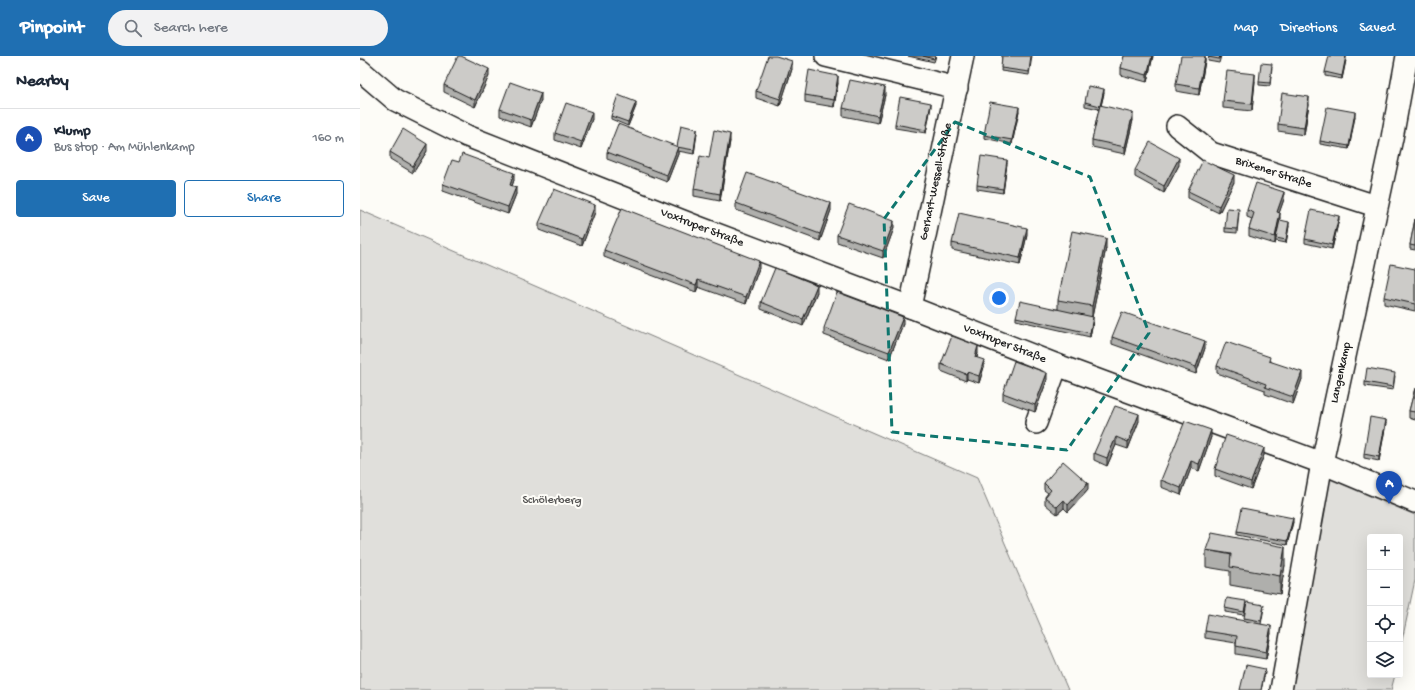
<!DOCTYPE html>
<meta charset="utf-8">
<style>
body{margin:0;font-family:"Gochi Hand",sans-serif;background:#f2f2f3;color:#1f2937}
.controls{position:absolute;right:12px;bottom:12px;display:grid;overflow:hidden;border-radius:4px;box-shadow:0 4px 16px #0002}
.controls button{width:36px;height:36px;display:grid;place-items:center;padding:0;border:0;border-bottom:1px solid #e0e1e3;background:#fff;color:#1f2937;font:20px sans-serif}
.you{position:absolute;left:639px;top:242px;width:14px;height:14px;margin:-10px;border:3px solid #fff;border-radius:50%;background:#1a73e8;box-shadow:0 0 0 6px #1a73e833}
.badge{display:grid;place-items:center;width:26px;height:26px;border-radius:50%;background:#1f6fb2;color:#fff;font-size:13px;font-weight:700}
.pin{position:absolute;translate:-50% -33px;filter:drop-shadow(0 1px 2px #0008)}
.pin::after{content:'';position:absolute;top:21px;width:14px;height:12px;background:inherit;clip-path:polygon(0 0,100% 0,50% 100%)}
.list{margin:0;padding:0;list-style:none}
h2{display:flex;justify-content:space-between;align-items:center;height:52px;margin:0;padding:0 16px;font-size:17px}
h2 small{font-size:13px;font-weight:400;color:#747a83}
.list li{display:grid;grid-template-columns:26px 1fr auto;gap:12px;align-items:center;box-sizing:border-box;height:60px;padding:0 16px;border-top:1px solid #e0e1e3}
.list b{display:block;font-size:15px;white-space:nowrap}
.list p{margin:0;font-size:13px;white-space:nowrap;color:#747a83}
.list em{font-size:13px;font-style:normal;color:#747a83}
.actions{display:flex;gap:8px;padding:12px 16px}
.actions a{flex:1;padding:9px 0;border:1px solid #1f6fb2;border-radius:4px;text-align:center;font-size:14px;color:#1f6fb2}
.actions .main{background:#1f6fb2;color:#fff}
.icon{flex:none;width:22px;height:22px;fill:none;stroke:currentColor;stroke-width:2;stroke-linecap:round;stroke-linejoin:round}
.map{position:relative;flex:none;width:1055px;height:634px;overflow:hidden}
header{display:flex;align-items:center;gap:24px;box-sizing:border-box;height:56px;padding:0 20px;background:#1f6fb2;color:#fff}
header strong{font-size:19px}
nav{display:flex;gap:22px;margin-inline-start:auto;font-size:14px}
.search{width:280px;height:36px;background:#f2f2f3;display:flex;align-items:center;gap:10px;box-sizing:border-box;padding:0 14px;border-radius:22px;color:#747a83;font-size:15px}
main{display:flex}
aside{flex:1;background:#fff}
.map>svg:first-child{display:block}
.green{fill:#e0dfdb;stroke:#7e7e7c}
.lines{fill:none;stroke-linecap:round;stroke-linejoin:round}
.street-casing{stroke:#1c1c1c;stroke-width:24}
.street{stroke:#fdfcf7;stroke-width:21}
.wall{fill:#afafac;stroke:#1c1c1c}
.shaded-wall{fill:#8f8e8c;stroke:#1c1c1c}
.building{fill:#cccbc8;stroke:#1c1c1c}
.marked{fill:none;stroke:#0f766e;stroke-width:3;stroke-dasharray:8 5;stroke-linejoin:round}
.labels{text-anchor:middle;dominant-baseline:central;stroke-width:4;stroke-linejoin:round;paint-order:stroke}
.street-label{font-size:12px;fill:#1c1c1c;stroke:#fdfcf7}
.park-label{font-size:12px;fill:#575655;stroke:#fdfcf7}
</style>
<header>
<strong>Pinpoint</strong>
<div class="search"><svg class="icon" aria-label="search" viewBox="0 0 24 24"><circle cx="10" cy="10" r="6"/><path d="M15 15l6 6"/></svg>Search here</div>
<nav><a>Map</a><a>Directions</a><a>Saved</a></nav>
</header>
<main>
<aside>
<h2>Nearby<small></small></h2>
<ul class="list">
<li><span class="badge" style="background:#1a4fb4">A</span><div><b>Klump</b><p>Bus stop · Am Mühlenkamp</p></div><em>160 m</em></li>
</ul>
<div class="actions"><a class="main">Save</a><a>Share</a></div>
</aside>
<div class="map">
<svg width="1055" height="634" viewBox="0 0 1055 634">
<rect width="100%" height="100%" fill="#fdfcf7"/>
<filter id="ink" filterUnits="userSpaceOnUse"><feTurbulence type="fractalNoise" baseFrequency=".025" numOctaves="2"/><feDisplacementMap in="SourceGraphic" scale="8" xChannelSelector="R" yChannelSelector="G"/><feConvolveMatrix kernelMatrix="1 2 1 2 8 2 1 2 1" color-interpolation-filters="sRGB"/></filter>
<g filter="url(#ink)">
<g class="green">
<path d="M0,154L617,422L708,634H0Z"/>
<path d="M960,419L1055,459V524L1040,594V481H1010V619H1035L1031,634H921Z"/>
</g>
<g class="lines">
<defs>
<g id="street">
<path d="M466,0L597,32"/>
<path id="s1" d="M0,14L35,44L107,80L338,171L550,251L697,309L962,407L1055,446"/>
<path id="s2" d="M817,70L851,97L1016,150"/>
<path id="s3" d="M550,251L603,0"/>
<path d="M676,367L697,309"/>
<path id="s4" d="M921,634L962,407L1032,82L1047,0"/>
</g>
</defs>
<use href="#street" class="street-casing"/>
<use href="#street" class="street"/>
</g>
<g class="wall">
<path d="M548,0H576L574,6Z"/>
<path d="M642,0H672L669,19L641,15Z"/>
<path d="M764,0H793L787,26L761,19V12Z"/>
<path d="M845,0V5L839,39L816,35V28Z"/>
<path d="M849,0H861L859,7L848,5Z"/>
<path d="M986,4L982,23L965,20V16Z"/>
<path d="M912,11L910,30L899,29V26Z"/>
<path d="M432,13L420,50L396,42V35Z"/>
<path d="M129,20L115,51L84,36V29Z"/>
<path d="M895,25L892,55L863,52V45Z"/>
<path d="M478,27L474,51L445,46V39Z"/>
<path d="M744,37L741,50L773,64L765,98L732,91V84L739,53L725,50V46Z"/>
<path d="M525,39L518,67L483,60V52Z"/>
<path d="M181,44L171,71L140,60V53Z"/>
<path d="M949,48L944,79L918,75V68Z"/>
<path d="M276,50L268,70L251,63V60Z"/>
<path d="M571,50L566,77L535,72V68Z"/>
<path d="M659,55L652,88L624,82V79Z"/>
<path d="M995,60L989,93L960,88V85Z"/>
<path d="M232,63L221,93L195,84V77Z"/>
<path d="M337,76L334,98L318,95V98L307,126L247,103V96L317,91Z"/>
<path d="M370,85L360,145L334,140V133L349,102Z"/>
<path d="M67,95L53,117L30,103V96Z"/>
<path d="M99,106L154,124L152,130L156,138L148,158L83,135V128Z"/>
<path d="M647,107L643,137L617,133V129Z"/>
<path d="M819,109L804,137L775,121V114Z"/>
<path d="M874,126L859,157L828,142V135Z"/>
<path d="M924,143L919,157L920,164L929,170L926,187L916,185L915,188L889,180V173L892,163L887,161V154Z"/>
<path d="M376,147L471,154L460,185L376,154Z"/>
<path d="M235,156L222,190L179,174V167Z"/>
<path d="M879,157L877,177L865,176V172Z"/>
<path d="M979,163L972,193L945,187V183Z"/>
<path d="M1055,163V194L1050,193V189Z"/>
<path d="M534,172L523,202L477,186V179Z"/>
<path d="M667,179L660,209L592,194V187Z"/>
<path d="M746,192L732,261L733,265L730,281L656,264V261L698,253V244Z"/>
<path d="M244,194L399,212L386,248L338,231L336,236L244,201Z"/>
<path d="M1055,213V255L1024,248V241Z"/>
<path d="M457,236L443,270L401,253V246Z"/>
<path d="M543,268L529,303L464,279V272Z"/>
<path d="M752,281L845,292L836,318L752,288Z"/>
<path d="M618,297L617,302L624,311L619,327L607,323L606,325L581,315V308Z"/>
<path d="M910,305L942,323L933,348L905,338V334L857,317V310Z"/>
<path d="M1035,320L1033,334L1005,330V326Z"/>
<path d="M687,324L675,356L643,344V337Z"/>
<path d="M1055,332V364L1049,362V355Z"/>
<path d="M779,365L768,393L756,389L747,410L734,404V397Z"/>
<path d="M1026,367L1019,405L1004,402V398Z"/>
<path d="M851,381L839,415L831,412L821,439L801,431V424Z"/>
<path d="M904,399L891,433L855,420V413Z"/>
<path d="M684,427L728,434L708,456L704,452L697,458L685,448V441L688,437L684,434Z"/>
<path d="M933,466L927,489L877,479V476Z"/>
<path d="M846,494L925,509L920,538L870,529V515L846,511Z"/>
<path d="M886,548L884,559L865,556V552Z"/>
<path d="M904,552L901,568L911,577L906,603L876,598V587L845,582V575L884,565V562Z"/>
</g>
<g class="shaded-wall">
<path d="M792,0H793L787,26V19Z"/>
<path d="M845,0V5L839,39V32Z"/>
<path d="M986,0V4L982,23V20Z"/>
<path d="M432,5V13L420,50V43Z"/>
<path d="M129,13V20L115,51V44Z"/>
<path d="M895,18V25L892,55V48Z"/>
<path d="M478,20V27L474,51V44Z"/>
<path d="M525,31V39L518,67V60Z"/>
<path d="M744,33V37L740,53V50Z"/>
<path d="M181,37V44L171,71V64Z"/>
<path d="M949,41V48L944,79V72Z"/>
<path d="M276,46V50L268,70V66Z"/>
<path d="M571,47V50L566,77V74Z"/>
<path d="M659,51V55L652,88V84Z"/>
<path d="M232,56V63L221,93V86Z"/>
<path d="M995,56V60L989,93V90Z"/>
<path d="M773,57V64L765,98V91Z"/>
<path d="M337,73V76L334,98V94Z"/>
<path d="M370,78V85L360,145V138Z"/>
<path d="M67,88V95L53,117V110Z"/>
<path d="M318,91V98L307,126V119Z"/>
<path d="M819,102V109L804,137V130Z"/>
<path d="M647,104V107L643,137V133Z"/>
<path d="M154,117V124L150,136V129Z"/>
<path d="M874,119V126L859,157V150Z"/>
<path d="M156,131V138L148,158V151Z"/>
<path d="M924,136V143L917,163V156Z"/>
<path d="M471,147V154L460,185V178Z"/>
<path d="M235,149V156L222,190V183Z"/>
<path d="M920,157V164L916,182L915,188V181Z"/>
<path d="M979,160V163L972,193V189Z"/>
<path d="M534,165V172L523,202V195Z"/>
<path d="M929,166V170L926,187V184Z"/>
<path d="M667,172V179L660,209V202Z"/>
<path d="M746,182V192L732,261V250Z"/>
<path d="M399,205V212L386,248V241Z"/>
<path d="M338,224V231L336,236V229Z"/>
<path d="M457,229V236L443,270V263Z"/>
<path d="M543,261V268L529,303V296Z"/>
<path d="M733,261V265L730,281V277Z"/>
<path d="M845,285V292L836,318V311Z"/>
<path d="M618,290V297L615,308V301Z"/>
<path d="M624,304V311L619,327V320Z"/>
<path d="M607,316V323L606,325V318Z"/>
<path d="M942,316V323L933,348V341Z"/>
<path d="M687,317V324L675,356V349Z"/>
<path d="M779,358V365L768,393V386Z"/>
<path d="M1026,364V367L1019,405V401Z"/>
<path d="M851,374V381L839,415V408Z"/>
<path d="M756,381V389L747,410V402Z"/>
<path d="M904,392V399L891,433V426Z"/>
<path d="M831,405V412L821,439V432Z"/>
<path d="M728,427V434L708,456V449Z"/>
<path d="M704,444V452L697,458V451Z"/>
<path d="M933,462V466L927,489V485Z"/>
<path d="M925,491V509L920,538V520Z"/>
<path d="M911,570V577L906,603V596Z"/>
<path d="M905,613V617L901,634Z"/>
</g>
<g class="building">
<path d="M98,0H101L129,13L115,44L84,29Z"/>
<path d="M408,0H416L432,5L420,43L396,35Z"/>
<path d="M563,0H575L574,3Z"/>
<path d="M642,0H671L669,16L641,12Z"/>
<path d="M764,0H792L787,19L761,12Z"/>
<path d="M821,0H845L839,32L816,28Z"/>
<path d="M849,0H860L859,3L848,1Z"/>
<path d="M969,0H986L982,20L965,16Z"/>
<path d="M901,7L912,8L910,27L899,26Z"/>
<path d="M449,14L478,20L474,44L445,39Z"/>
<path d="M867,15L895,18L892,48L863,45Z"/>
<path d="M490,24L525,31L518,60L483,52Z"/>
<path d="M150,26L181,37L171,64L140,53Z"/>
<path d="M728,30L744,33L740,50L725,46Z"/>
<path d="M922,37L949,41L944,72L918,68Z"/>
<path d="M258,39L276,46L268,66L251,60Z"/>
<path d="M540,41L571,47L566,74L535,68Z"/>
<path d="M630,46L659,51L652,84L624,79Z"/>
<path d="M206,47L232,56L221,86L195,77Z"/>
<path d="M740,49L773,57L765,91L732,84Z"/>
<path d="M967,51L995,56L989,90L960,85Z"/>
<path d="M258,68L318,91L307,119L247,96Z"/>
<path d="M321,69L337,73L334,94L317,91Z"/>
<path d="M43,73L67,88L53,110L30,96Z"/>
<path d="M354,74L370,78L360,138L334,133L340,100L349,102Z"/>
<path d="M790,86L819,102L804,130L775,114Z"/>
<path d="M102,98L154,117L150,129L156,131L148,151L83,128L92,104L99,106Z"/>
<path d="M621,100L647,104L643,133L617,129Z"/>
<path d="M843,104L874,119L859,150L828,135Z"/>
<path d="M387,117L471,147L460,178L376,147Z"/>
<path d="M896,127L924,136L917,156L920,157L915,181L889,173L894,157L887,154Z"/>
<path d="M194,133L235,149L222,183L179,167Z"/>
<path d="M489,148L534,165L523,195L477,179Z"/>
<path d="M262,152L399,205L386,241L338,224L336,229L244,194Z"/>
<path d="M867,152L879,153L877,173L865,172Z"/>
<path d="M951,154L979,160L972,189L945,183Z"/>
<path d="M599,157L667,172L660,202L592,187Z"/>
<path d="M1055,163V190L1050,189Z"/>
<path d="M920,164L929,166L926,184L916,182Z"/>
<path d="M712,175L746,182L732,250L698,244Z"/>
<path d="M1031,208L1055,213V248L1024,241Z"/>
<path d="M415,212L457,229L443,263L401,246Z"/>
<path d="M477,236L543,261L529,296L464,272Z"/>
<path d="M660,245L733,261L730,277L656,261Z"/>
<path d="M762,256L845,285L836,311L752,281Z"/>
<path d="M592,280L618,290L615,301L624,304L619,320L607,316L606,318L581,308Z"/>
<path d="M866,286L910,301L909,305L942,316L933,341L905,331L906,328L857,310Z"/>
<path d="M654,305L687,317L675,349L643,337Z"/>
<path d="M1007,312L1035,317L1033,331L1005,326Z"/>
<path d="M1055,332V356L1049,355Z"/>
<path d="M755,350L779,358L768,386L756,381L747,402L734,397Z"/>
<path d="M1010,361L1026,364L1019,401L1004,398Z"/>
<path d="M825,365L851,374L839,408L831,405L821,432L801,424Z"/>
<path d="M866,379L904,392L891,426L855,413Z"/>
<path d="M703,405L728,427L708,449L704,444L697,451L685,441L691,434L684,427Z"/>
<path d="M882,452L933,462L927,485L877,476Z"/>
<path d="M852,477L925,491L920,520L870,511L871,498L846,494Z"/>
<path d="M867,542L886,545L884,556L865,552Z"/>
<path d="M887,546L904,549L901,565L884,562Z"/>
<path d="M848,558L911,570L906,596L876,590L877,580L845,575Z"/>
<path d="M886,609L905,613L901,634H880Z"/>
</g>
</g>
<path class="marked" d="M595,66L730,121L789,277L707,394L532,376L524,163Z"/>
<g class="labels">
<g class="street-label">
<text stroke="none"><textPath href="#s2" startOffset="109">Brixener Straße</textPath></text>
<text stroke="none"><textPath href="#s3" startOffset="128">Gerhart-Wessell-Straße</textPath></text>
<text stroke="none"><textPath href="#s1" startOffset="379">Voxtruper Straße</textPath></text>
<text stroke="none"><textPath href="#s1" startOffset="703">Voxtruper Straße</textPath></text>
<text stroke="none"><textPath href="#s4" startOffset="323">Langenkamp</textPath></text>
</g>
<g class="park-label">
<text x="192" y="445">Schölerberg</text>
</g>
</g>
</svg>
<div class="controls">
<button>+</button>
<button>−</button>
<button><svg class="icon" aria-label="locate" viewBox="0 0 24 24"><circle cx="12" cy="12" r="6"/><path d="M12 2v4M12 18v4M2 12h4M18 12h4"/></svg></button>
<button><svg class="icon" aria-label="layers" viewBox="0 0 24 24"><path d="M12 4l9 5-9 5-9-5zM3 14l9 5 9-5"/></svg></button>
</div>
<div class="you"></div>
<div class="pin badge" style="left:1029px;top:448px;background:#1a4fb4">A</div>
</div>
</main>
